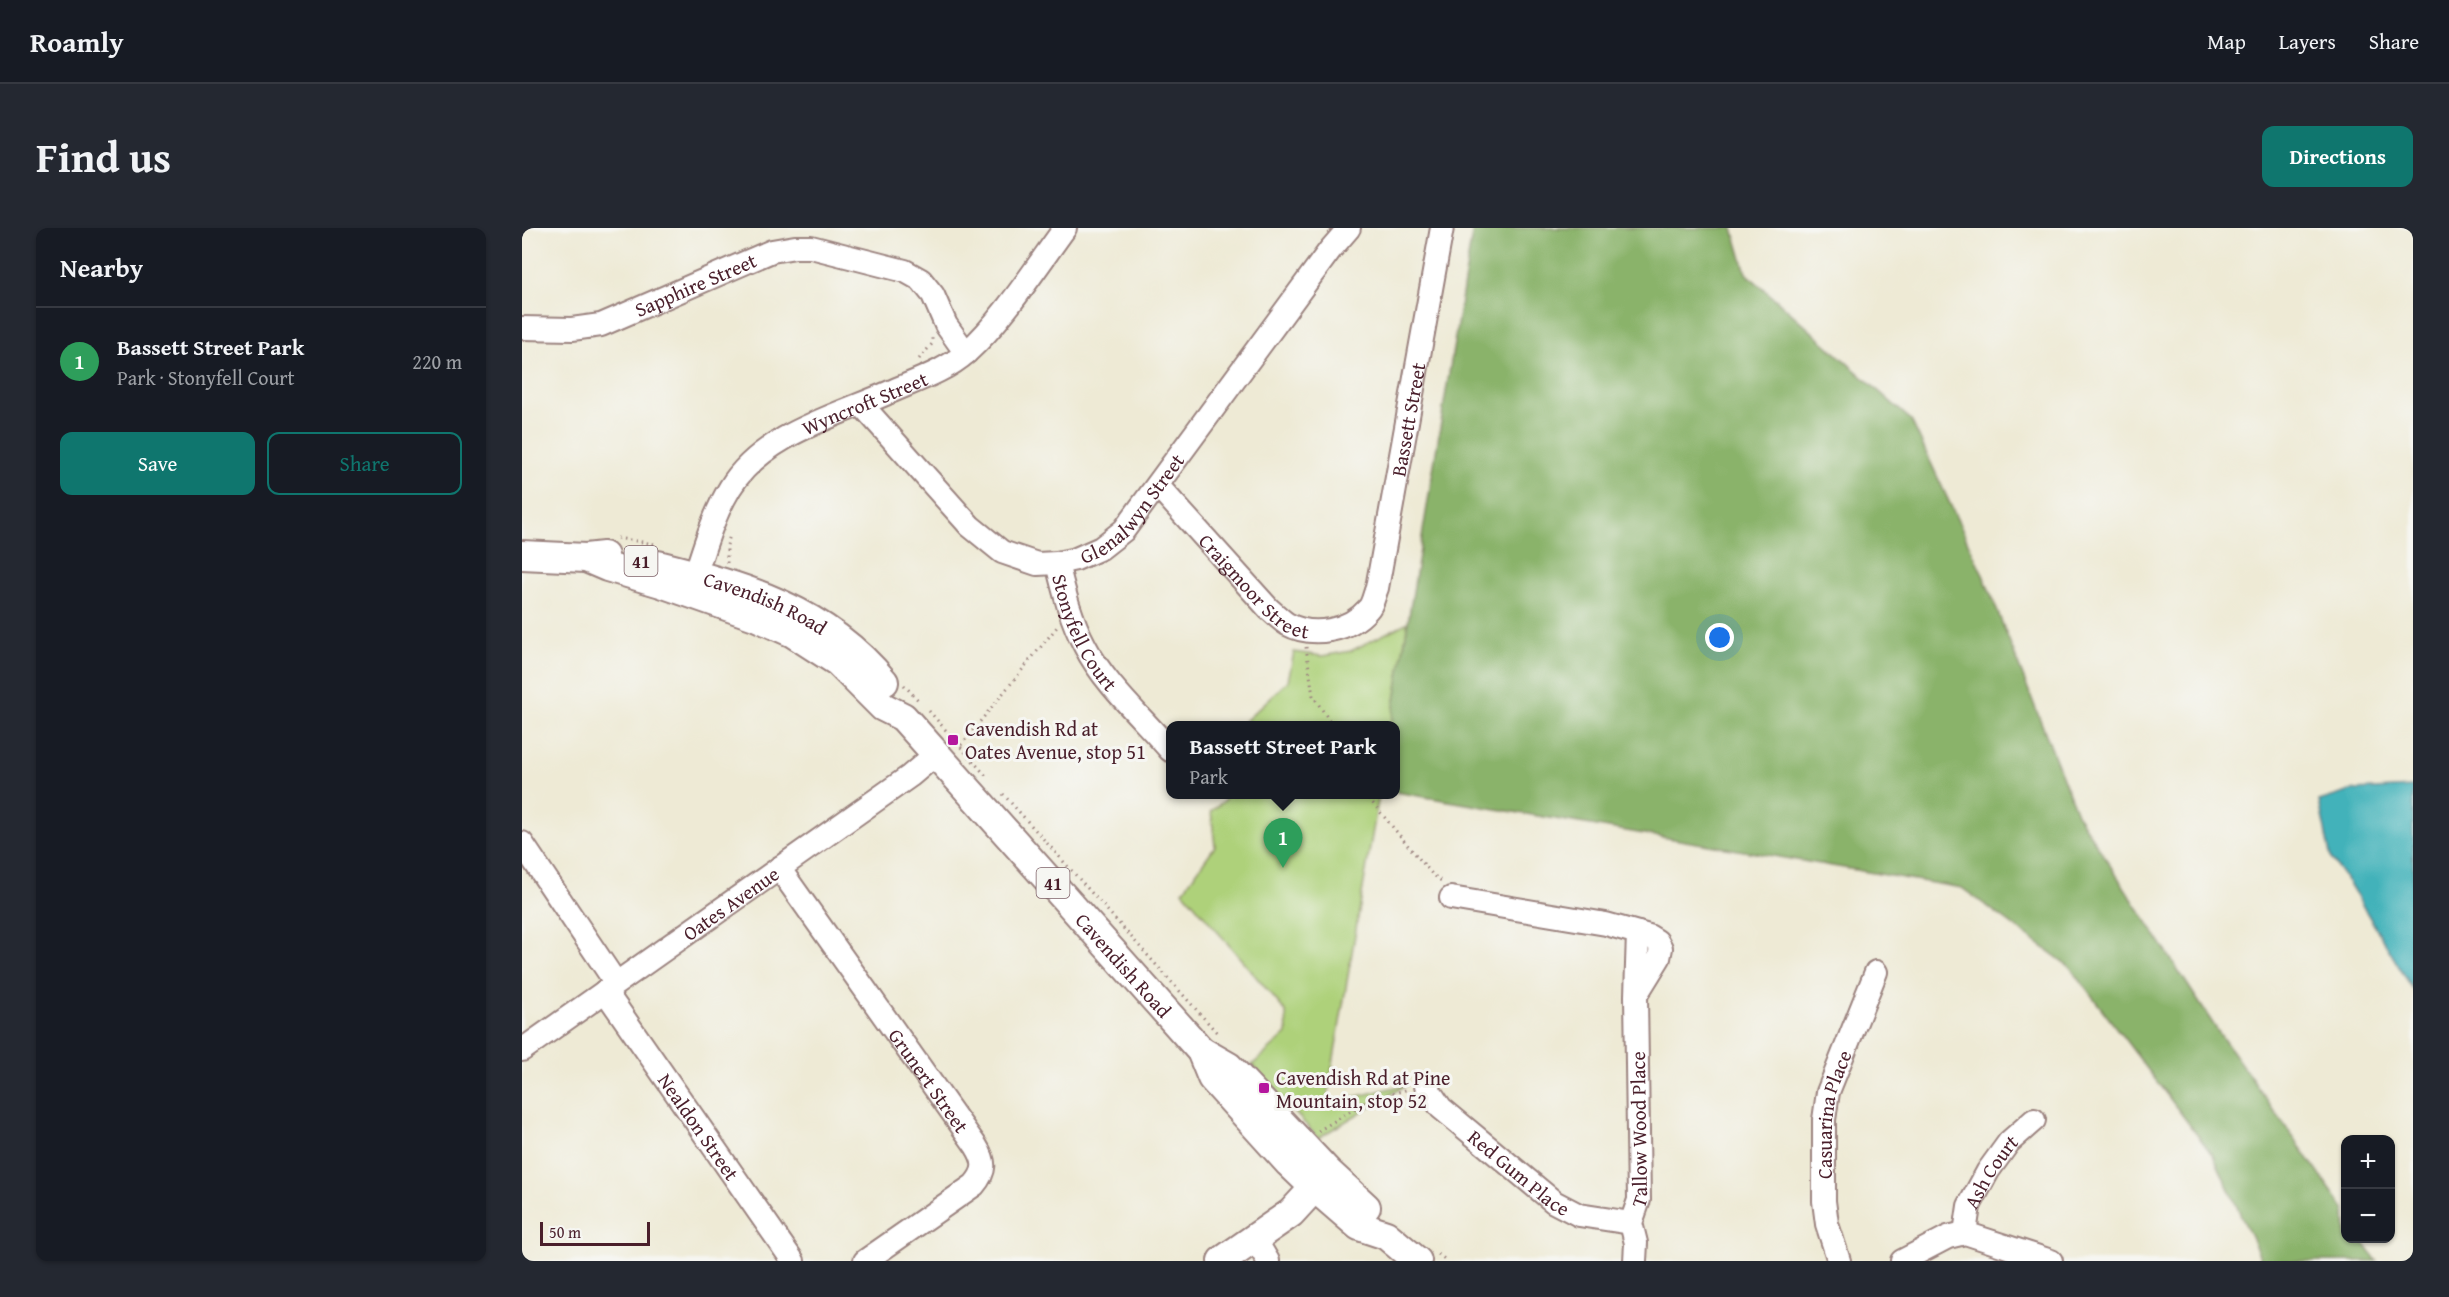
<!DOCTYPE html>
<meta charset="utf-8">
<style>
body{margin:0;font-family:"Gentium Book Plus",serif;background:#242831;color:#f1f3f6}
.controls{position:absolute;right:18px;bottom:18px;display:grid;overflow:hidden;border-radius:12px;box-shadow:0 2px 4px #0004}
.controls button{width:54px;height:54px;display:grid;place-items:center;padding:0;border:0;border-bottom:2px solid #363941;background:#171b24;color:#f1f3f6;font:30px sans-serif}
.scale{position:absolute;left:18px;bottom:15px;width:110px;box-sizing:border-box;padding-left:6px;border:3px solid #4a1f2b;border-top:0;font-size:16px;line-height:21px;white-space:nowrap;color:#4a1f2b;-webkit-text-stroke:4px #f6f6f2;paint-order:stroke}
.you{position:absolute;left:1198px;top:410px;width:21px;height:21px;margin:-15px;border:4px solid #fff;border-radius:50%;background:#1a73e8;box-shadow:0 0 0 9px #1a73e833}
.badge{display:grid;place-items:center;width:39px;height:39px;border-radius:50%;background:#0f766e;color:#fff;font-size:20px;font-weight:700}
.pin{position:absolute;translate:-50% -50px;filter:drop-shadow(0 2px 3px #0008)}
.pin::after{content:'';position:absolute;top:32px;width:21px;height:18px;background:inherit;clip-path:polygon(0 0,100% 0,50% 100%)}
.popup{position:absolute;left:644px;top:493px;width:234px;height:78px;box-sizing:border-box;display:grid;place-content:center;border-radius:12px;background:#171b24;filter:drop-shadow(0 2px 4px #0005);font-size:20px;white-space:nowrap;color:#9ea1a6}
.popup b{font-size:22px;color:#f1f3f6}
.popup::after{content:'';position:absolute;left:50%;top:100%;margin-left:-12px;border:12px solid transparent;border-top-color:#171b24}
.list{margin:0;padding:0;list-style:none}
h2{display:flex;justify-content:space-between;align-items:center;height:78px;margin:0;padding:0 24px;font-size:26px}
h2 small{font-size:20px;font-weight:400;color:#9ea1a6}
.list li{display:grid;grid-template-columns:39px 1fr auto;gap:18px;align-items:center;box-sizing:border-box;height:108px;padding:0 24px;border-top:2px solid #363941}
.list b{display:block;font-size:22px;white-space:nowrap}
.list p{margin:0;font-size:20px;white-space:nowrap;color:#9ea1a6}
.list em{font-size:20px;font-style:normal;color:#9ea1a6}
.actions{display:flex;gap:12px;padding:18px 24px}
.actions a{flex:1;padding:14px 0;border:2px solid #0f766e;border-radius:12px;text-align:center;font-size:21px;color:#0f766e}
.actions .main{background:#0f766e;color:#fff}
.map{position:relative;flex:none;width:1891px;height:1033px;overflow:hidden;border-radius:12px}
header{display:flex;align-items:center;gap:36px;box-sizing:border-box;height:84px;padding:0 30px;background:#171b24;border-bottom:2px solid #363941}
header strong{font-size:28px}
nav{display:flex;gap:33px;margin-inline-start:auto;font-size:21px}
.intro{display:flex;align-items:center;justify-content:space-between;box-sizing:border-box;height:144px;padding:0 36px}
h1{margin:0;font-size:42px}
.button{padding:15px 27px;border-radius:12px;background:#0f766e;color:#fff;font-size:21px;font-weight:700}
main{display:flex;gap:36px;padding:0 36px}
aside{flex:1;background:#171b24;border-radius:12px;box-shadow:0 2px 4px #0004}
.map>svg:first-child{display:block}
.green{fill:#aed17a;stroke:#7c7852;stroke-width:1.5}
.forest{fill:#8ab36a;stroke:#6a694a;stroke-width:1.5}
.water{fill:#42b2ba;stroke:#466872;stroke-width:1.5}
.lines{fill:none;stroke-linecap:round;stroke-linejoin:round}
.minor-casing{stroke:#9c8480;stroke-width:26}
.major-casing{stroke:#9c8480;stroke-width:32}
.path{stroke:#9c8480;stroke-width:3;stroke-dasharray:1.5 4.5;stroke-linecap:butt}
.minor{stroke:#fff;stroke-width:22}
.major{stroke:#fff;stroke-width:28}
.poi-dot{fill:#b5179e;stroke:#f6f6f2;stroke-width:2}
.labels{text-anchor:middle;dominant-baseline:central;stroke-width:6;stroke-linejoin:round;paint-order:stroke}
.shield{fill:#f6f6f2;stroke:#7e6067;stroke-width:1.5}
.shield-label{font-size:18px;font-weight:bold;fill:#4a1f2b}
.street-label{font-size:20px;fill:#4a1f2b;stroke:#f6f6f2}
.poi-label{font-size:20px;fill:#4a1f2b;stroke:#f6f6f2;text-anchor:start}
</style>
<header>
<strong>Roamly</strong>
<nav><a>Map</a><a>Layers</a><a>Share</a></nav>
</header>
<div class="intro"><h1>Find us</h1><a class="button">Directions</a></div>
<main>
<aside>
<h2>Nearby<small></small></h2>
<ul class="list">
<li><span class="badge" style="background:#2e9e5b">1</span><div><b>Bassett Street Park</b><p>Park · Stonyfell Court</p></div><em>220 m</em></li>
</ul>
<div class="actions"><a class="main">Save</a><a>Share</a></div>
</aside>
<div class="map">
<svg width="1891" height="1033" viewBox="0 0 1891 1033">
<rect width="100%" height="100%" fill="#f6f6f2"/>
<filter id="ink" filterUnits="userSpaceOnUse"><feTurbulence type="fractalNoise" baseFrequency=".0167" numOctaves="2"/><feDisplacementMap in="SourceGraphic" scale="12" xChannelSelector="R" yChannelSelector="G"/><feConvolveMatrix kernelMatrix="1 2 1 2 8 2 1 2 1" color-interpolation-filters="sRGB"/></filter>
<filter id="wash" filterUnits="userSpaceOnUse"><feTurbulence type="fractalNoise" baseFrequency=".008" numOctaves="4" result="noise"/><feDisplacementMap in="SourceGraphic" scale="24" xChannelSelector="R" yChannelSelector="G"/><feGaussianBlur stdDeviation="1.35" result="paint"/><feColorMatrix in="noise" values="0 0 0 0 0 0 0 0 0 0 0 0 0 0 0 0 0 1.4 0 .05"/><feComposite in="paint" operator="in"/></filter>
<g filter="url(#wash)">
<rect width="100%" height="100%" fill="#eeead5"/>
<g class="green">
<path d="M886,394L869,497L718,498L766,453L772,424L800,428L829,423Z"/>
<path d="M704,567H857L804,876L886,856L796,910L730,837L765,806L764,784L661,663L693,618L689,583L703,572Z"/>
</g>
<path class="forest" d="M951,0H1211L1224,45L1389,192L1462,349L1556,588L1697,805L1823,982L1824,1010L1839,1011L1855,1033H1740L1692,929L1548,739L1440,660L874,564L873,498L869,497Z"/>
<path class="water" d="M1891,559V762L1827,655L1809,631L1797,573L1832,562Z"/>
</g>
<g filter="url(#ink)">
<g class="lines">
<defs>
<g id="minor">
<path id="s1" d="M0,100L50,101L79,97L250,23L273,19H289L383,43L399,52L411,67L424,97L444,125"/>
<path id="s2" d="M340,177L448,298L480,324L515,336L535,335L554,331L579,320L602,302L808,22L827,0"/>
<path id="s3" d="M636,258L747,381C753,386 759,392 765,396C791,410 827,403 846,381C851,376 852,367 855,360L920,0"/>
<path id="s4" d="M535,335C542,364 549,392 563,418C583,457 620,489 648,522"/>
<path id="s5" d="M168,362C180,328 189,291 208,260C240,207 314,188 368,164C393,153 424,143 445,124C480,93 515,38 543,0"/>
<path d="M0,615L94,755"/>
<path id="s6" d="M257,640L454,918C464,934 464,943 452,957L343,1033"/>
<path d="M929,670L1084,696L1127,708L1135,713L1139,720L1137,730L1116,764"/>
<path id="s7" d="M83,763L271,1033"/>
<path id="s8" d="M0,822L388,548L414,526"/>
<path id="s9" d="M904,858L919,880L1032,974L1057,987L1109,995"/>
<path id="s10" d="M1443,1005L1447,978L1466,943L1487,914L1512,892"/>
<path d="M733,1011L746,1033"/>
<path id="s11" d="M1113,1033L1114,1015L1109,995L1117,972L1114,768L1116,705"/>
<path id="s12" d="M1317,1033L1305,996L1302,973V892L1306,864L1354,744"/>
<path d="M1380,1033L1426,1009L1443,1005L1529,1033"/>
</g>
<g id="major">
<path d="M0,327L64,330L82,328"/>
<path id="s13" d="M64,330L85,339L139,355L233,388L271,405L316,434L361,479L381,489L679,823L690,850L767,935L793,960L837,998L864,1007L895,1033"/>
<path id="s14" d="M136,337C223,359 302,381 362,454"/>
<path d="M679,823L707,839L806,944L844,979"/>
<path d="M700,1033L769,985L804,947"/>
</g>
</defs>
<use href="#minor" class="minor-casing"/>
<use href="#major" class="major-casing"/>
<g class="path">
<path d="M397,131L410,116V109"/>
<path d="M95,310L133,316"/>
<path d="M205,335V317L208,307"/>
<path d="M784,419L791,468L811,498"/>
<path d="M382,457L398,474"/>
<path d="M407,483L466,550"/>
<path d="M439,517L535,399"/>
<path d="M481,566L697,807"/>
<path d="M843,566L910,646L922,655"/>
<path d="M796,903L847,872L887,861"/>
<path d="M916,1026L925,1033"/>
<path d="M0,1031L3,1033"/>
</g>
<use href="#minor" class="minor"/>
<use href="#major" class="major"/>
</g>
</g>
<g class="poi-dot">
<rect x="425" y="506" width="12" height="12" rx="3"/>
<rect x="736" y="854" width="12" height="12" rx="3"/>
</g>
<g class="labels">
<g class="shield">
<rect x="102.5" y="318" width="33" height="30" rx="4.5"/>
<rect x="514.5" y="640" width="33" height="30" rx="4.5"/>
</g>
<g class="shield-label">
<text x="119" y="333">41</text>
<text x="531" y="655">41</text>
</g>
<g class="street-label">
<text stroke="none"><textPath href="#s1" startOffset="182">Sapphire Street</textPath></text>
<text stroke="none"><textPath href="#s5" startOffset="272">Wyncroft Street</textPath></text>
<text stroke="none"><textPath href="#s3" startOffset="472">Bassett Street</textPath></text>
<text stroke="none"><textPath href="#s2" startOffset="357">Glenalwyn Street</textPath></text>
<text stroke="none"><textPath href="#s3" startOffset="140">Craigmoor Street</textPath></text>
<text stroke="none"><textPath href="#s14" startOffset="114">Cavendish Road</textPath></text>
<text stroke="none"><textPath href="#s4" startOffset="75">Stonyfell Court</textPath></text>
<text stroke="none"><textPath href="#s8" startOffset="255">Oates Avenue</textPath></text>
<text stroke="none"><textPath href="#s13" startOffset="692">Cavendish Road</textPath></text>
<text stroke="none"><textPath href="#s6" startOffset="260">Grunert Street</textPath></text>
<text stroke="none"><textPath href="#s12" startOffset="150">Casuarina Place</textPath></text>
<text stroke="none"><textPath href="#s7" startOffset="165">Nealdon Street</textPath></text>
<text stroke="none"><textPath href="#s11" startOffset="134">Tallow Wood Place</textPath></text>
<text stroke="none"><textPath href="#s9" startOffset="128">Red Gum Place</textPath></text>
<text stroke="none"><textPath href="#s10" startOffset="68">Ash Court</textPath></text>
</g>
<g class="poi-label">
<text x="443" y="500">Cavendish Rd at<tspan x="443" dy="23">Oates Avenue, stop 51</tspan></text>
<text x="754" y="849">Cavendish Rd at Pine<tspan x="754" dy="23">Mountain, stop 52</tspan></text>
</g>
</g>
</svg>
<div class="controls">
<button>+</button>
<button>−</button>
</div>
<div class="scale">50 m</div>
<div class="you"></div>
<div class="pin badge" style="left:761px;top:640px;background:#2e9e5b">1</div>
<div class="popup"><b>Bassett Street Park</b>Park</div>
</div>
</main>
